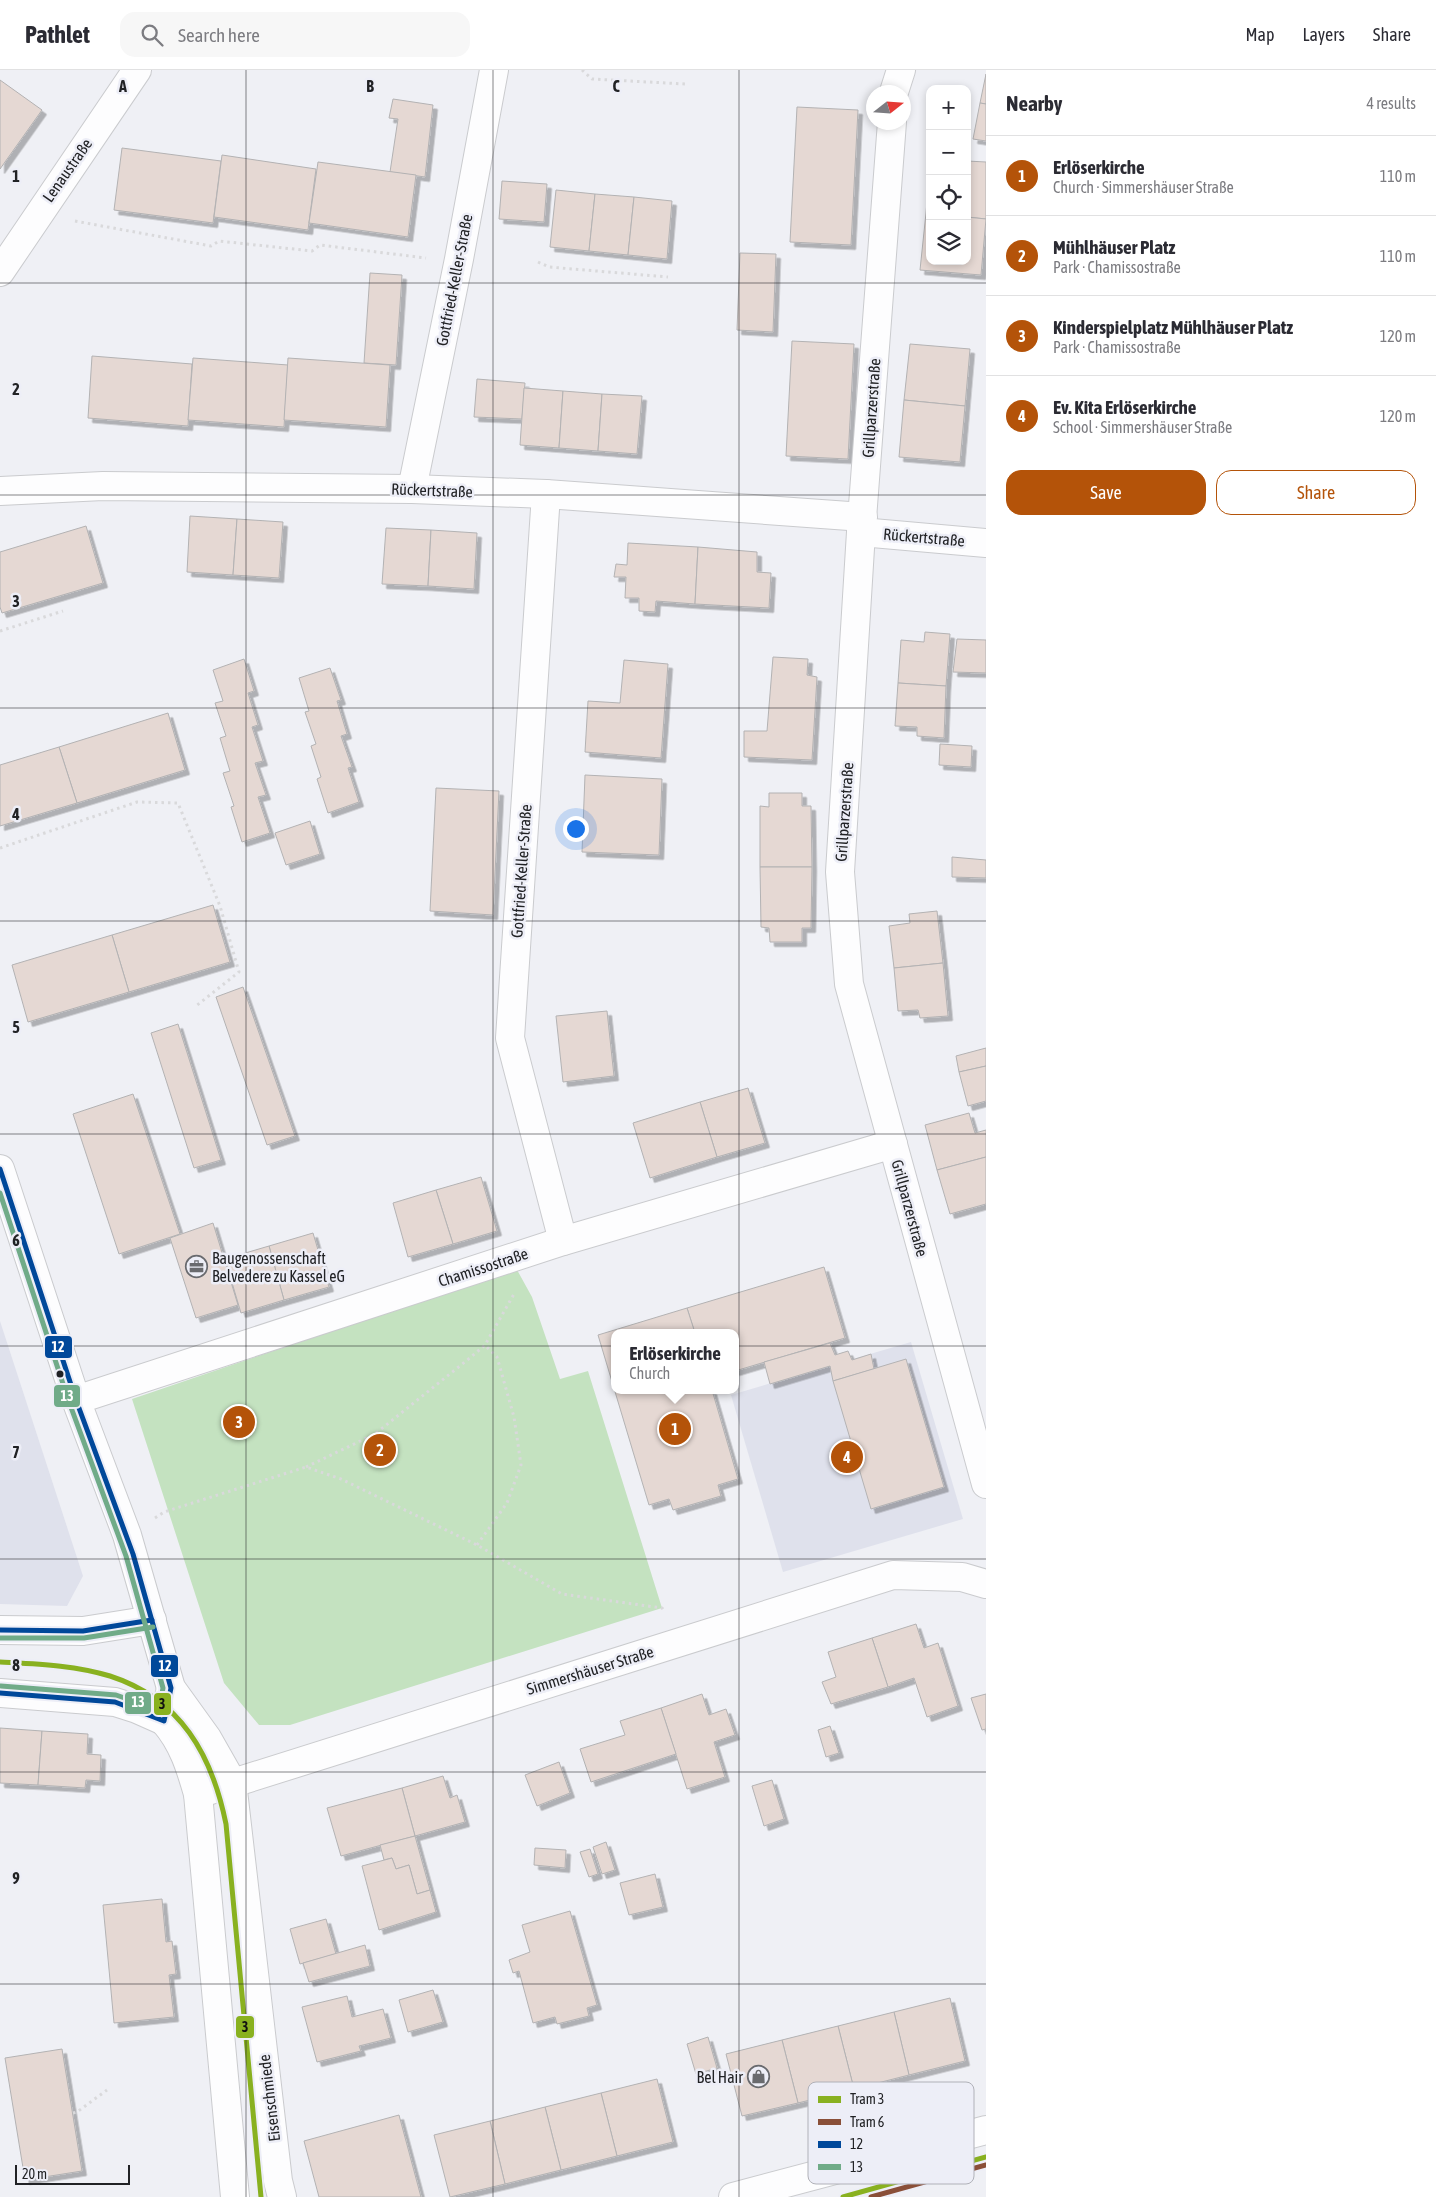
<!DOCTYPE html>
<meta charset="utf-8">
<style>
body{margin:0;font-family:"Asap Condensed",sans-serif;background:#f7f7f7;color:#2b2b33}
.controls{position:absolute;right:15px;top:15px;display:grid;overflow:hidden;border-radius:10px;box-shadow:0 2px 8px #0003}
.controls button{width:45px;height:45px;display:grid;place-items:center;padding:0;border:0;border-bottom:1px solid #e1e1e2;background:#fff;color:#2b2b33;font:25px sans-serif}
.compass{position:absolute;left:866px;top:15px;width:45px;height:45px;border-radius:50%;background:#fff;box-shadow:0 2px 8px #0003;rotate:73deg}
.scale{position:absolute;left:15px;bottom:12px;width:115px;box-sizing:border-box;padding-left:5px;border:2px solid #212225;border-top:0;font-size:14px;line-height:18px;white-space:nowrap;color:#212225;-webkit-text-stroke:4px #edeef7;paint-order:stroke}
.you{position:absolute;left:575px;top:758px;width:18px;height:18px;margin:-12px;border:4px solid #fff;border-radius:50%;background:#1a73e8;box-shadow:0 0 0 8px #1a73e833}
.badge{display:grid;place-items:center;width:32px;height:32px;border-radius:50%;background:#b45309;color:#fff;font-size:16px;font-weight:700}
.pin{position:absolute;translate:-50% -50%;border:2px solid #fff;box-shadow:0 1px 5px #0006}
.popup{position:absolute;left:611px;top:1259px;width:128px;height:65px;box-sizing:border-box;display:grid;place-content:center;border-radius:10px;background:#fff;filter:drop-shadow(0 1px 4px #0005);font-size:16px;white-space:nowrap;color:#7c7c81}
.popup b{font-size:19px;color:#2b2b33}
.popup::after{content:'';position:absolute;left:50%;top:100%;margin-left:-10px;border:10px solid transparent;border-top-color:#fff}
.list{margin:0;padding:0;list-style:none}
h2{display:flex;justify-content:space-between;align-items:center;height:65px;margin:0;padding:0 20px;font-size:21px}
h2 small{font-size:16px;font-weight:400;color:#7c7c81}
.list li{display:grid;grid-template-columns:32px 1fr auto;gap:15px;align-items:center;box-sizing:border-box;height:80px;padding:0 20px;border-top:1px solid #e1e1e2}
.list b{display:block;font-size:19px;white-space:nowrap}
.list p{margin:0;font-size:16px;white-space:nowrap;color:#7c7c81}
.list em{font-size:16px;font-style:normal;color:#7c7c81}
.actions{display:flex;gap:10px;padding:15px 20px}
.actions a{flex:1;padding:11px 0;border:1px solid #b45309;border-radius:15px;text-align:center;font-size:18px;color:#b45309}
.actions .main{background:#b45309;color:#fff}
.icon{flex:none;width:28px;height:28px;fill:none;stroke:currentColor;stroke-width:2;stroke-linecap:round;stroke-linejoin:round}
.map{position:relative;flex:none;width:986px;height:2127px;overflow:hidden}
header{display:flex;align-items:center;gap:30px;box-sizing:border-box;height:70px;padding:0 25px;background:#fff;border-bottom:1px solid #e1e1e2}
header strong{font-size:24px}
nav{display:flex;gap:28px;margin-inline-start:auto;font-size:18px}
.search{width:350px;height:45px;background:#f7f7f7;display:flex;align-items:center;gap:12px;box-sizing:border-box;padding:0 18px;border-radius:15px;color:#7c7c81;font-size:19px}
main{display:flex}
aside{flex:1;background:#fff}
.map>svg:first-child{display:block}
.built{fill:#dfe1ec}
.green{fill:#c4e2c0}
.building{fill:#e5d8d3;stroke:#b3b2b3;filter:url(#shadow)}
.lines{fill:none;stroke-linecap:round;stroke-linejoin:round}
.minor-casing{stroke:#cacbce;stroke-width:30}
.tertiary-casing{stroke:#cacbce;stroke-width:30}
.primary-casing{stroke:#cacbce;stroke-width:30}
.path{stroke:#d9d9db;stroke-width:3;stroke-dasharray:2.5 4;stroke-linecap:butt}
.minor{stroke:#fdfdfe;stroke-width:28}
.tertiary{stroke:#fdfdfe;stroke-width:28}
.primary{stroke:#fdfdfe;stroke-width:28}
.tram{stroke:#c1c1c2;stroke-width:1}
.bus-1-casing{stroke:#edeef7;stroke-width:9}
.bus-2-casing{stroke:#edeef7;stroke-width:9}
.bus-1{stroke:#00489a;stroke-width:5}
.bus-2{stroke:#70ab88;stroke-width:5}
.tram-1-casing{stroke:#edeef7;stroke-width:9}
.tram-2-casing{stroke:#edeef7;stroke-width:9}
.tram-1{stroke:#89b120;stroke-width:5}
.tram-2{stroke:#8a4f38;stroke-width:5}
.grid{fill:none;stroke:#212225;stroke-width:1;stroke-opacity:0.55}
.bus-dot{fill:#212225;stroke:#edeef7;stroke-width:2}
.labels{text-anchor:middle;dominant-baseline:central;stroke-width:5;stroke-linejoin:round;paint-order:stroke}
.street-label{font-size:16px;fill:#212225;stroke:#edeef7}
.poi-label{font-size:16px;fill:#212225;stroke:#edeef7;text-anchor:start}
.key{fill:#edeef7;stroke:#b0b1b8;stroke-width:1}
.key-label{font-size:14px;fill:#212225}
.grid-label{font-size:16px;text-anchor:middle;font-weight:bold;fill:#212225;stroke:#edeef7;stroke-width:5;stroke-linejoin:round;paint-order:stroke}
.line-badge{stroke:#edeef7;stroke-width:2}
.badge-label{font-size:14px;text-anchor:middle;font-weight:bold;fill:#fff}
.pale-badge-label{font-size:14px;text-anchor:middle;font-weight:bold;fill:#111}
</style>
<header>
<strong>Pathlet</strong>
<div class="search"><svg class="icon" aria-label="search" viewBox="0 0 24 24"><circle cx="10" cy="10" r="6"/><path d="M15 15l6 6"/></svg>Search here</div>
<nav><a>Map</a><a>Layers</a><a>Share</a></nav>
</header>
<main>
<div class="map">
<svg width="986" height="2127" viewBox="0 0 986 2127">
<defs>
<filter id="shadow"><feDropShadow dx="4.5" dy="4.5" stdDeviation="0" flood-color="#0004"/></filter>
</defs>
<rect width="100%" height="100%" fill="#eff0f5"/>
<g class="built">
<path d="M0,1251L83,1506L67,1536L0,1534Z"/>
<path d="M911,1272L963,1449L783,1502L731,1325Z"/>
</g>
<path class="green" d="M516,1198L532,1227L560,1309L588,1301L662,1538L290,1655H259L224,1613L132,1329Z"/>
<g class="building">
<path d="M986,4V34L980,33Z"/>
<path d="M0,10L42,40L0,99Z"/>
<path d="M393,29L433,35L425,107L390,102L398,49L389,48Z"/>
<path d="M980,33L986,34V71L973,69Z"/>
<path d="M797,37L858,40L851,175L790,172Z"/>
<path d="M122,78L221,91L213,153L114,140Z"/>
<path d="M222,85L316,99L308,160L214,147Z"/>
<path d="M967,91L986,92V149L967,147Z"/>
<path d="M318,92L416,105L408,167L309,153Z"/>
<path d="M930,95V144L926,143Z"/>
<path d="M502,111L547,114L544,152L499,149Z"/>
<path d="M556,120L595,124L589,181L550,177Z"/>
<path d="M595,124L634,127L628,185L589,181Z"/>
<path d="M634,127L672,131L667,189L628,185Z"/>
<path d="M926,143L930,144V191H967V147L986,149L981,205L920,200Z"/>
<path d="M740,183L776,184L773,262L737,260Z"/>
<path d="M370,203L402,205L396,295L364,293Z"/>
<path d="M792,271L854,274L848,389L786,386Z"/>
<path d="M910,274L970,279L965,336L904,330Z"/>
<path d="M92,286L192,294L188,356L88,348Z"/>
<path d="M193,288L288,295L284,357L188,350Z"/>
<path d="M288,288L390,295L386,357L284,350Z"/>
<path d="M477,309L525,313L522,349L474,347Z"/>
<path d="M524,318L563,321L559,378L520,375Z"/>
<path d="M563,321L602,324L598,381L559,378Z"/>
<path d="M602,324L642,326L637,384L598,381Z"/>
<path d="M904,330L965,336L960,392L899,387Z"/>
<path d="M190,446L237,449L233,505L187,502Z"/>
<path d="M237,449L283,452L279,508L233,505Z"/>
<path d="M86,456L103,513L2,543L0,537V482Z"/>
<path d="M386,458L431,460L428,516L382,514Z"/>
<path d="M431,460L477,463L474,519L428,516Z"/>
<path d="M628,473L698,477L695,534L656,531L655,542L639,541V528H625L626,507H614L616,494L627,495Z"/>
<path d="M698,477L757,482V502L771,503L769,538L695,534Z"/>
<path d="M925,562L950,564L946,616L898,613L901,570L924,572Z"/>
<path d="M957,569L986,570V603L953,602Z"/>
<path d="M773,587L808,589L807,605L817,607L812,690L744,687V661H767Z"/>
<path d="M244,589L254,621L248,623L258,655L252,657L263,691L255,693L266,725L258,727L270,763L242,772L231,737L234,736L223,703L230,701L220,668L226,666L215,633L223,631L213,600Z"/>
<path d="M624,590L668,594L661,688L585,682L588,631L620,633Z"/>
<path d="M330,598L341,630L337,631L347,664L341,666L352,697L348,698L359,732L328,743L317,709L321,707L311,676L316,674L305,642L309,641L299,608Z"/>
<path d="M898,613L946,616L944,668L917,666V657L895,656Z"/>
<path d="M168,643L185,700L77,733L59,677Z"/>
<path d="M940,674L972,676L971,697L939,695Z"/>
<path d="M59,677L77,733L0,756V695Z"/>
<path d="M585,705L662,709L659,785L582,782Z"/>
<path d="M436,718L499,721L493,845L430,841Z"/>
<path d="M769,723H802V736H811L812,797H760V736L769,737Z"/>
<path d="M310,751L320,784L286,795L275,763Z"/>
<path d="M952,787L986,790V808L952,807Z"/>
<path d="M760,797H812L811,858H802V872H770L769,858L761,857Z"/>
<path d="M213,835L230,892L129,922L112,865Z"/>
<path d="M937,841L943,893L894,898L889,856L910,853L909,844Z"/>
<path d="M112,865L129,922L28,952L12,895Z"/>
<path d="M943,893L948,946L920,948L918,940L898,941L894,898Z"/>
<path d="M243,917L295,1066L267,1075L216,927Z"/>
<path d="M607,941L614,1006L563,1012L556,946Z"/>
<path d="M178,954L221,1090L194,1098L151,963Z"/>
<path d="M986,978V996L959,1002L956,986Z"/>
<path d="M986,996V1031L968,1036L959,1002Z"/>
<path d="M748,1018L765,1073L717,1087L700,1032Z"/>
<path d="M133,1024L180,1164L119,1184L73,1044Z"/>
<path d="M700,1032L717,1087L650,1108L633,1053Z"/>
<path d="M969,1043L975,1063L986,1060V1087L937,1100L925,1055Z"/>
<path d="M986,1087V1134L950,1144L937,1100Z"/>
<path d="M481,1107L497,1161L453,1174L436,1120Z"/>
<path d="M436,1120L453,1174L408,1187L393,1133Z"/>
<path d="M213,1153L238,1235L196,1248L170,1168Z"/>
<path d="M313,1163L329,1217L284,1230L269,1176Z"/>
<path d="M269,1176L284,1230L241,1243L225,1189Z"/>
<path d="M824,1197L845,1268L735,1301V1263H695L687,1238Z"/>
<path d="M687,1238L695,1263H615V1320H712L738,1409L718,1415L721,1426L673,1440L669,1429L649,1435L598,1265Z"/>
<path d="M830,1273L835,1285L848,1281L852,1290L871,1284L874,1299L833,1311L830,1296L770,1314L764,1292Z"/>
<path d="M906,1289L944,1417L871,1439L833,1311Z"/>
<path d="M916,1554L924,1578L938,1573L958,1636L927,1647L914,1608L888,1617L872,1568Z"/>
<path d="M872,1568L888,1617L831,1634L822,1612L836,1607L828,1582Z"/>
<path d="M702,1624L709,1645L726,1639L735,1665L714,1672L725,1707L687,1719L661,1638Z"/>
<path d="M986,1624V1659L982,1660L971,1628Z"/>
<path d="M661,1638L676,1684L591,1712L580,1679L625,1665L620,1651Z"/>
<path d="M830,1656L839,1683L826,1687L818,1660Z"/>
<path d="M0,1658L42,1661L38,1715L0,1713Z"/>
<path d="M42,1661L88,1664L87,1684L101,1685L100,1711L86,1710L85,1718L38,1715Z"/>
<path d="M559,1692L570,1723L537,1736L525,1705Z"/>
<path d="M443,1706L450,1728L457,1725L465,1752L415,1766L402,1718Z"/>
<path d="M772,1710L784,1749L764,1756L752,1716Z"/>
<path d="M402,1718L415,1766L341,1786L327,1738Z"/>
<path d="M415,1766L430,1820L417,1824L409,1795L396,1799L392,1788L384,1790L380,1775Z"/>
<path d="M606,1772L615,1800L602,1804L593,1777Z"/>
<path d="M535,1778L566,1780L565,1798L534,1795Z"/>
<path d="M590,1779L598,1804L589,1807L580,1782Z"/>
<path d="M392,1788L396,1799L409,1795L417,1824L430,1820L436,1842L379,1860L362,1796Z"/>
<path d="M655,1804L663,1837L629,1845L620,1813Z"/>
<path d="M162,1829L166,1872L172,1871L176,1904L169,1905L174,1947L114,1953L103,1835Z"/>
<path d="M570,1841L597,1935L587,1938L589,1946L557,1954L555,1947L533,1953L519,1901L513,1903L509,1890L530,1882L522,1855Z"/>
<path d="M326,1849L336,1884L300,1894L290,1859Z"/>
<path d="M365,1875L370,1896L309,1912L303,1893Z"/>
<path d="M433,1920L443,1952L408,1962L399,1930Z"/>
<path d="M347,1926L352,1947L383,1939L391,1968L359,1976L361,1981L317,1992L302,1937Z"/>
<path d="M950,1928L965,1991L909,2005L894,1942Z"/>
<path d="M894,1942L909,2005L854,2019L838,1956Z"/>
<path d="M838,1956L854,2019L798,2033L782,1970Z"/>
<path d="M708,1967L717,1998L696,2004L687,1974Z"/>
<path d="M782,1970L798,2033L742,2046L726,1984Z"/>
<path d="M62,1979L82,2101L25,2110L5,1988Z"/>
<path d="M657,2009L673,2072L617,2086L601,2023Z"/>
<path d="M601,2023L617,2086L561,2100L545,2037Z"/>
<path d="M545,2037L561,2100L505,2114L490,2051Z"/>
<path d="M399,2045L421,2127H319L304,2071Z"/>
<path d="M490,2051L505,2114L450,2127L434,2065Z"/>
</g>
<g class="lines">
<defs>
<g id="minor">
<path d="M894,22L901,0"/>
<path d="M892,52L861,462L840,802L849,914L986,1414"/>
<path d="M0,202L137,0"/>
<path d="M412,419L459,189L494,0"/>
<path d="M0,421L103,416L412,419L546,424L863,447"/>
<path d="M546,424L510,968L563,1171"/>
<path d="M861,462L986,473"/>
<path d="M76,1330L563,1171L893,1074"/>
<path d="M0,1560L83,1561L152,1550"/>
<path d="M0,1623L115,1632L137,1639L164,1651"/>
<path d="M198,1724L893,1505L962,1507L986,1514"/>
</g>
<g id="tertiary">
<path d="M0,1099L76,1330L127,1465L171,1618L207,1668L232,1712L278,2111L282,2127"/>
<path d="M171,1618L164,1651C183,1673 190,1696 198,1724L235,2127"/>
</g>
<path id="primary" d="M733,2127L986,2060"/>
</defs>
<use href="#minor" class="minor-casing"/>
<use href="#tertiary" class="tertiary-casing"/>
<use href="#primary" class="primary-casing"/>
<g class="path">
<path d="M582,0L592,9L685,14"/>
<path d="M75,151L211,176L219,171L312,181L320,175L426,188"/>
<path d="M538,192L549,197L668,207"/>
<path d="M0,561L63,541"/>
<path d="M0,778L137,732L178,733L220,836L239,902L196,936"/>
<path d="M306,1397L375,1364L471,1287L485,1275L514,1224"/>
<path d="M155,1448L164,1442L306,1397L341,1409L477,1475L562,1524L662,1538L665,1542"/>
<path d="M477,1475L507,1433L521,1395L514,1347L497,1287L485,1275"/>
<path d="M73,2043L77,2042L107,2020"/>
</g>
<use href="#minor" class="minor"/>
<use href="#tertiary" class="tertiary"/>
<use href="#primary" class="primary"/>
<path class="tram" d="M249,2012L259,2127"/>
<defs>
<g id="bus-1">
<path d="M0,1099L76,1330L133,1484L171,1618L164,1651L115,1632L0,1623"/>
<path d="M0,1560L83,1561L152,1550"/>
</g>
<g id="bus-2">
<path d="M0,1123L69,1332L126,1486L163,1618L159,1640L116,1625L1,1616"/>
<path d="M0,1568H84L153,1557"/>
</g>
</defs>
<use href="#bus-1" class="bus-1-casing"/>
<use href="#bus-2" class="bus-2-casing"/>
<use href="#bus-1" class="bus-1"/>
<use href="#bus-2" class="bus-2"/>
<defs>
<g id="tram-1">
<path d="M0,1592C37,1594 74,1595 110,1606C181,1629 212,1685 226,1754L261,2127"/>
<path d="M843,2127L986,2087"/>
</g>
<path id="tram-2" d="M871,2127L986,2095"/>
</defs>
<use href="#tram-1" class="tram-1-casing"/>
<use href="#tram-2" class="tram-2-casing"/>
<use href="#tram-1" class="tram-1"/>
<use href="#tram-2" class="tram-2"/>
</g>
<path class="grid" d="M246,0V2127M493,0V2127M739,0V2127M0,213H986M0,425H986M0,638H986M0,851H986M0,1064H986M0,1276H986M0,1489H986M0,1702H986M0,1914H986"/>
<defs>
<symbol id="office-ring" viewBox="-11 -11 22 22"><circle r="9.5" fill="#edeef7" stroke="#696a6e" stroke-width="1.5"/><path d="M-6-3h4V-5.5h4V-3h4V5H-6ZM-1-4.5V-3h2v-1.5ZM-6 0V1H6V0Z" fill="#696a6e"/></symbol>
<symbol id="shop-ring" viewBox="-11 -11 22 22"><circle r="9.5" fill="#edeef7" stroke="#696a6e" stroke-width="1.5"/><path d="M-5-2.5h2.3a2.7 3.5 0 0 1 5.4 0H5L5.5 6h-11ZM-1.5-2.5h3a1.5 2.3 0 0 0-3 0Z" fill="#696a6e"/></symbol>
</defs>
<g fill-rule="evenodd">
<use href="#office-ring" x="184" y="1184" width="25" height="25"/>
<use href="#shop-ring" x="746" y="1994" width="25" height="25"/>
</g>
<circle class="bus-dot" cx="60" cy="1304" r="4.5"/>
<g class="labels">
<g class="street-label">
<text transform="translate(67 100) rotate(-55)">Lenaustraße</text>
<text transform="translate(454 210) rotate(-79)">Gottfried-Keller-Straße</text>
<text transform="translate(871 338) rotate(-86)">Grillparzerstraße</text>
<text transform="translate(432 420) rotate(2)">Rückertstraße</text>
<text transform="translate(924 467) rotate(5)">Rückertstraße</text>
<text transform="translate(844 742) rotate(-86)">Grillparzerstraße</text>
<text transform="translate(521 801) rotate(-86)">Gottfried-Keller-Straße</text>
<text transform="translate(910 1138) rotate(75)">Grillparzerstraße</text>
<text transform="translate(483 1197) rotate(-18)">Chamissostraße</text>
<text transform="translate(590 1600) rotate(-17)">Simmershäuser Straße</text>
<text transform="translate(269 2028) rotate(-97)">Eisenschmiede</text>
</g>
<g class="poi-label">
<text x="212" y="1188">Baugenossenschaft<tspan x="212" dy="18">Belvedere zu Kassel eG</tspan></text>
<text x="743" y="2007" text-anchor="end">Bel Hair</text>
</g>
</g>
<rect x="808" y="2012" width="166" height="102" rx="8" class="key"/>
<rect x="818" y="2026" width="23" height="7" fill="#89b120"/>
<rect x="818" y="2049" width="23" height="6" fill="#8a4f38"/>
<rect x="818" y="2071" width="23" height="7" fill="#00489a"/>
<rect x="818" y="2094" width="23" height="6" fill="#70ab88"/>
<g class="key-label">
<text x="850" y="2034">Tram 3</text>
<text x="850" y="2057">Tram 6</text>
<text x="850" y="2079">12</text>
<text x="850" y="2102">13</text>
</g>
<g class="grid-label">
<text x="123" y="22">A</text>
<text x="370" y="22">B</text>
<text x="616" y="22">C</text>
<text x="16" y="112">1</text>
<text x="16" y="325">2</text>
<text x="16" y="537">3</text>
<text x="16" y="750">4</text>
<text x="16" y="963">5</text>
<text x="16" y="1176">6</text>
<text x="16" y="1388">7</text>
<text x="16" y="1601">8</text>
<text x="16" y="1814">9</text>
</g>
<g class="line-badge">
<rect x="44" y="1265" width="29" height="24" rx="5" fill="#00489a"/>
<rect x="53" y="1314" width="28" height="24" rx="5" fill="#70ab88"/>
<rect x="150" y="1584" width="29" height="24" rx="5" fill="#00489a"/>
<rect x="124" y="1621" width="28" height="24" rx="5" fill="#70ab88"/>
<rect x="153" y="1622" width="19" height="24" rx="5" fill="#89b120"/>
<rect x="235" y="1945" width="20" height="24" rx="5" fill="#89b120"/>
</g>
<g class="badge-label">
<text x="58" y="1282">12</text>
<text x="67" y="1331">13</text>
<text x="165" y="1601">12</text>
<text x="138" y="1637">13</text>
</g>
<g class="pale-badge-label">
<text x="162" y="1639">3</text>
<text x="245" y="1962">3</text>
</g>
</svg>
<div class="controls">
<button>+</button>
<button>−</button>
<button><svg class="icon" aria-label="locate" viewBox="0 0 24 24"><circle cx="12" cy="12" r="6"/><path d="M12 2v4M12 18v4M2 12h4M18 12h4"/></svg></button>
<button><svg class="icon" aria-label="layers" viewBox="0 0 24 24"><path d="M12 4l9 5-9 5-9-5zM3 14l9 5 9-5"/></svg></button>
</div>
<svg class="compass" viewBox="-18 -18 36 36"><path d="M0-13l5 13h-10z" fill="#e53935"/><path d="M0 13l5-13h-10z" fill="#7c7c81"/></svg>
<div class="scale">20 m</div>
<div class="you"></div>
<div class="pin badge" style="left:675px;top:1359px">1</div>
<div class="popup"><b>Erlöserkirche</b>Church</div>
<div class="pin badge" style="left:380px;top:1380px">2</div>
<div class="pin badge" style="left:239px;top:1352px">3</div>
<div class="pin badge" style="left:847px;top:1387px">4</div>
</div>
<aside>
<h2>Nearby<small>4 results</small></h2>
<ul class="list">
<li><span class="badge">1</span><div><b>Erlöserkirche</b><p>Church · Simmershäuser Straße</p></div><em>110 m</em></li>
<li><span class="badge">2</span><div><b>Mühlhäuser Platz</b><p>Park · Chamissostraße</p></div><em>110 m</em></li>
<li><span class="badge">3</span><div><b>Kinderspielplatz Mühlhäuser Platz</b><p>Park · Chamissostraße</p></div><em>120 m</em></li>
<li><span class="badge">4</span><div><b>Ev. Kita Erlöserkirche</b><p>School · Simmershäuser Straße</p></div><em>120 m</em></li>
</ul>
<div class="actions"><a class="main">Save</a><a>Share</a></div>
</aside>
</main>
